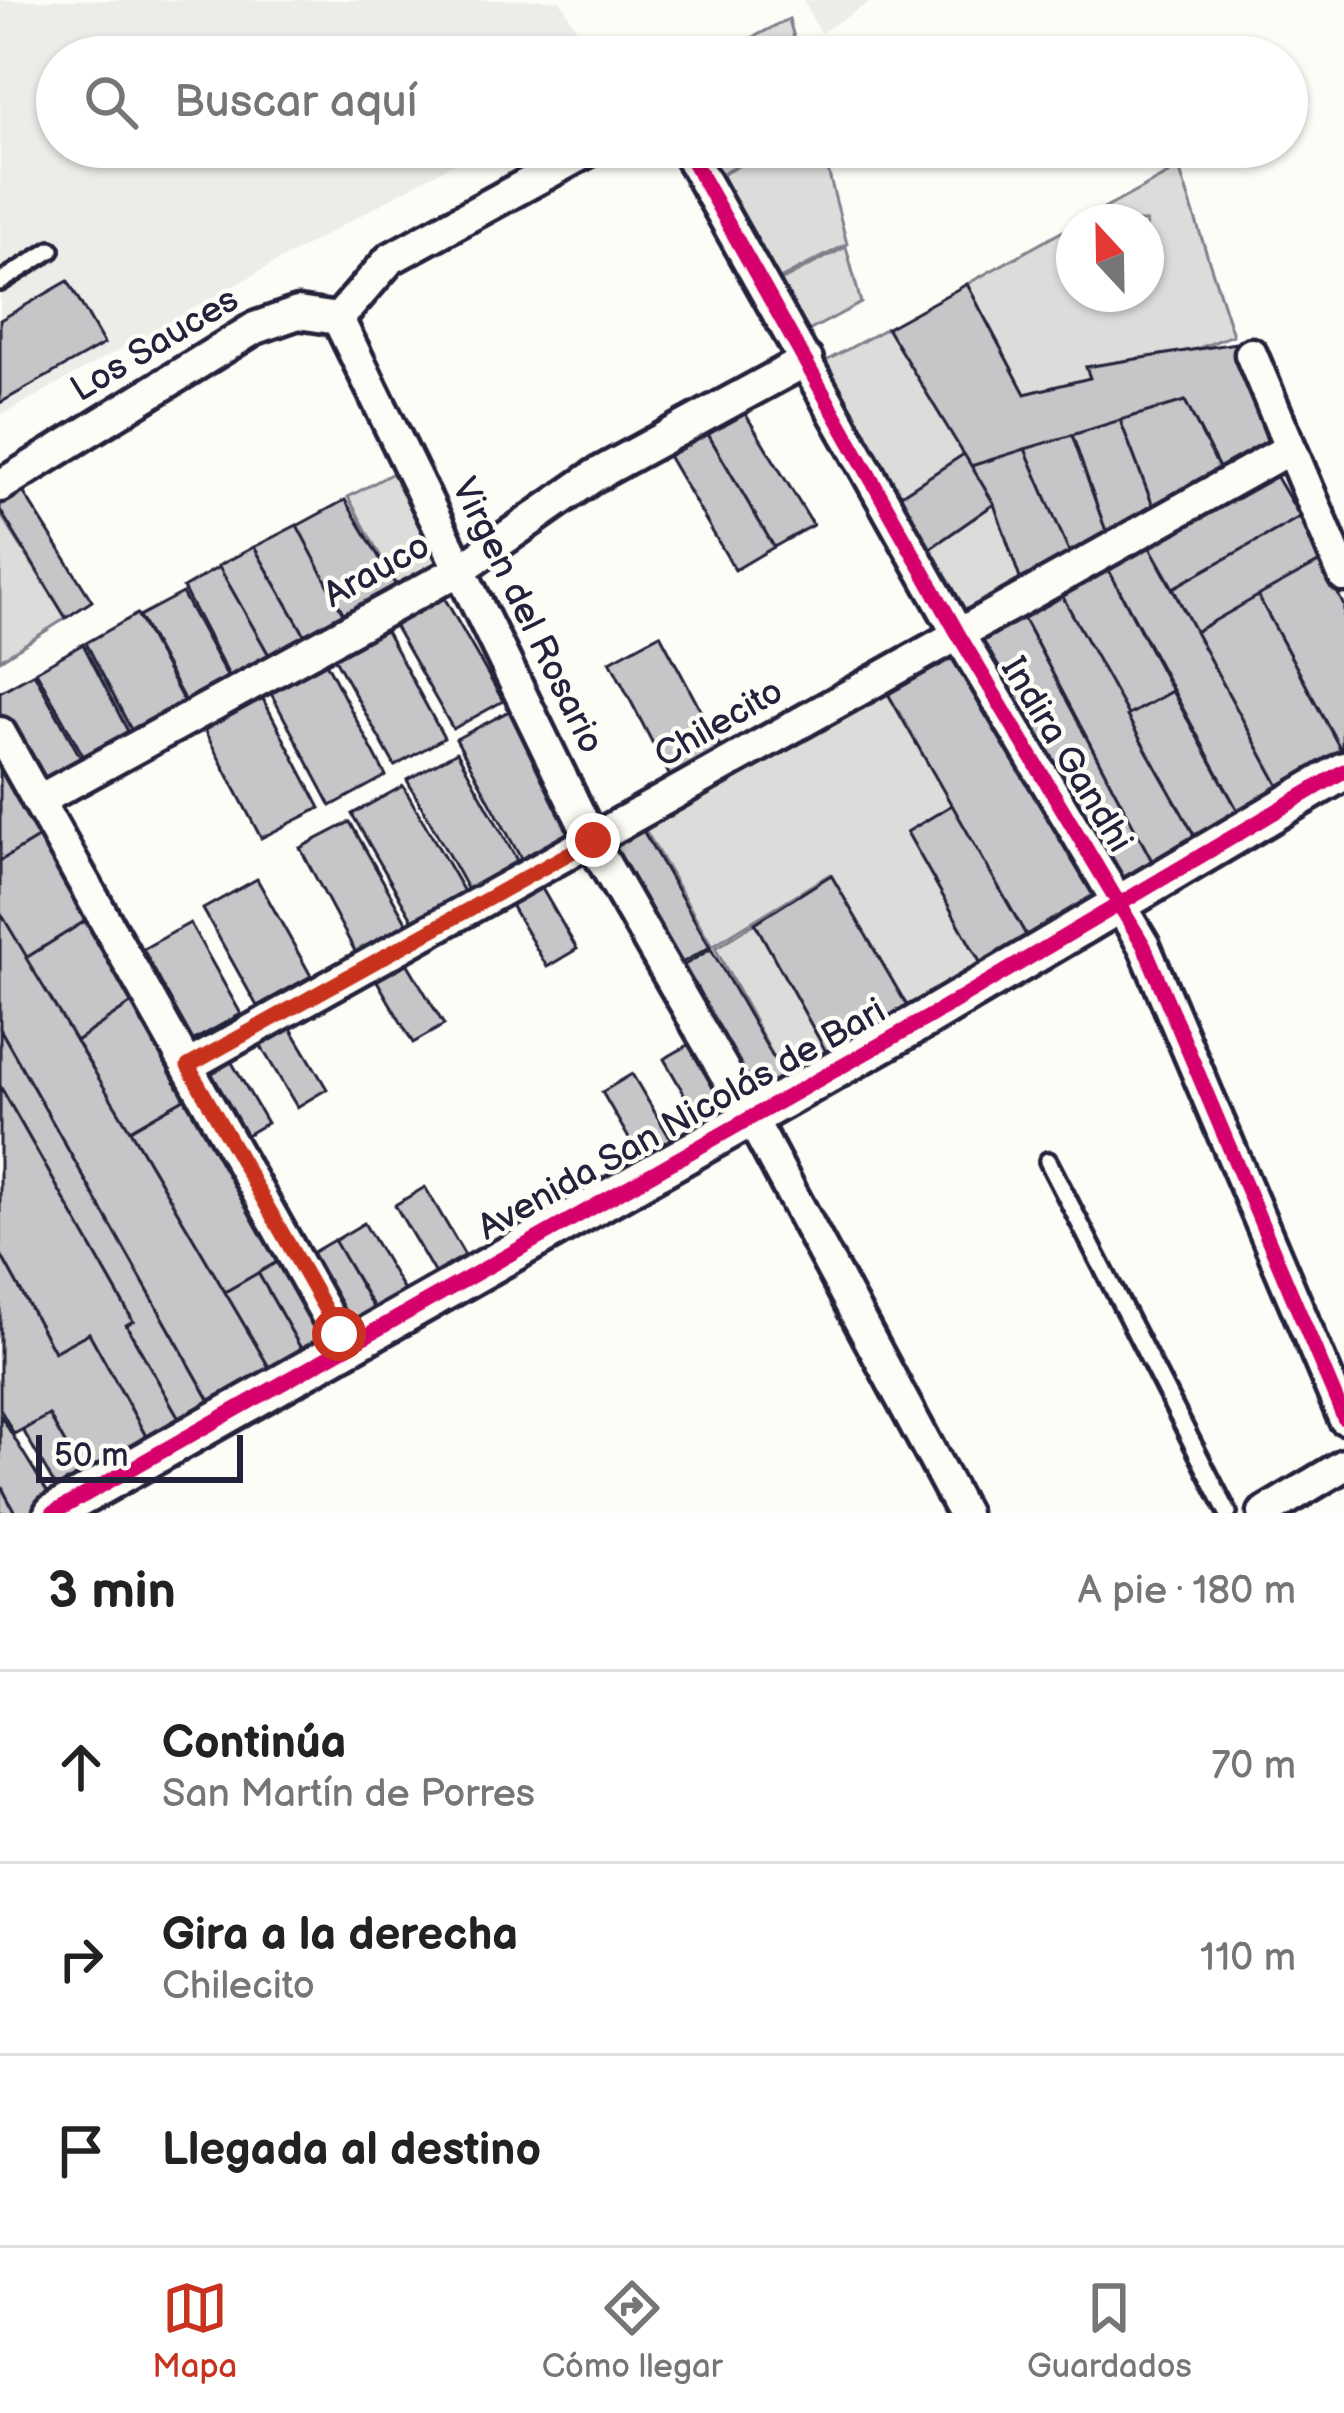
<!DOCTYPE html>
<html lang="es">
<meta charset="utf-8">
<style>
body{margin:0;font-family:"Balsamiq Sans",sans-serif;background:#f6f6f6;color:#222}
.compass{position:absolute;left:1056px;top:204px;width:108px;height:108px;border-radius:50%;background:#fff;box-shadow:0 3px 9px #0004;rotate:338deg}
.scale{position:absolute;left:36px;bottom:30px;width:207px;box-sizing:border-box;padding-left:12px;border:6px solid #22223b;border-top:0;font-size:33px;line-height:42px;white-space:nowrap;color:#22223b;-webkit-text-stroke:9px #fdfcf7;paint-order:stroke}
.stop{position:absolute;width:36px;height:36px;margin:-27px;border:9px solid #c8321e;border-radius:50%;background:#fff}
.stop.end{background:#c8321e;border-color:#fff;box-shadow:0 3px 12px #0008}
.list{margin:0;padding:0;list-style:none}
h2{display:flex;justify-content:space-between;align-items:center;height:156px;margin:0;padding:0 48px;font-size:51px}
h2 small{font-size:39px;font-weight:400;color:#767676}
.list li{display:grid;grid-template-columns:78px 1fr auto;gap:36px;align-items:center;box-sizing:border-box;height:192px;padding:0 48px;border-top:3px solid #e0e0e0}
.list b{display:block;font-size:45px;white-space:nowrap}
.list p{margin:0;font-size:39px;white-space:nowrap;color:#767676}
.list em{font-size:39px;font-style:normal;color:#767676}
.icon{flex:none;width:66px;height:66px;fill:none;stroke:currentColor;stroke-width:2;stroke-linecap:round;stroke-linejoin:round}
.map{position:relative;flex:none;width:1344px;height:1513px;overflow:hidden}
.search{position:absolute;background:#fff;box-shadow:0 3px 9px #0004;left:36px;right:36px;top:36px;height:132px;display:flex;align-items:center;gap:30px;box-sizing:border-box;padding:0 42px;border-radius:66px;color:#767676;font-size:45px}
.sheet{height:732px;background:#fff}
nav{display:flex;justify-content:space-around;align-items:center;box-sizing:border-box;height:168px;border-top:3px solid #e0e0e0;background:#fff;font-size:33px;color:#767676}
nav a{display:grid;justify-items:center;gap:6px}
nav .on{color:#c8321e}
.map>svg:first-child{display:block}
.built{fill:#ecece9}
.green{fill:#dddcdb;stroke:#807f8b;stroke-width:3}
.building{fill:#c6c6c8;stroke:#22223b;stroke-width:3}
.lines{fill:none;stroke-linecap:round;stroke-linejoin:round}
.service-casing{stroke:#22223b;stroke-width:24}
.minor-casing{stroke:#22223b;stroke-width:39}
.tertiary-casing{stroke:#22223b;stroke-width:45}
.service{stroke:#fdfcf7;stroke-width:15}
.minor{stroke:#fdfcf7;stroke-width:30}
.tertiary{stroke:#fdfcf7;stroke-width:36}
.cycleway-casing{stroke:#fdfcf7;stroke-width:22}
.cycleway{stroke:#d6006c;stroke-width:15}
.route{stroke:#c8321e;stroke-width:15}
.labels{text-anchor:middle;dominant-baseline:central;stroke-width:9;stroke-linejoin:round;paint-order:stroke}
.street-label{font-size:36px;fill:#22223b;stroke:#fdfcf7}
</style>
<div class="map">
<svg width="1344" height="1513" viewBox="0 0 1344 1513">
<rect width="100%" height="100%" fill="#fdfcf7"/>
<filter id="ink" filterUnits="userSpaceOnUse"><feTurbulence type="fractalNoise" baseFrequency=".00833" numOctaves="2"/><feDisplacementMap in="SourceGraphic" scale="24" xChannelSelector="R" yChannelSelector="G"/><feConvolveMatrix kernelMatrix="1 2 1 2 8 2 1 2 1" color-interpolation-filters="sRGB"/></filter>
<g filter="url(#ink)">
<g class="built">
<path d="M0,0H560L592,57H57V147H483L0,416Z"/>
<path d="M803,0H874L820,33Z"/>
</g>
<g class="green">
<path d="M789,19L799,57H714Z"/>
<path d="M691,147H747L751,154L720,176L754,157L750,147H822L847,244L772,283Z"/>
<path d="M1179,168L1233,335L1194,350L1086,367L1090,378L1025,394L967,284L1074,225V294H1146V222H1080Z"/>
<path d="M846,247L861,303L799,336L771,286Z"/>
<path d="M887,328L964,454L895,499L828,388L824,362Z"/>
<path d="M393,473L445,571L401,594L348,497Z"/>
<path d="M994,504L1023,587L964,620L925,552Z"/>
<path d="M0,513L66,618L0,660Z"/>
<path d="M883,685L952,805L907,832L984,969L910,1011L830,874L712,946L639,819Z"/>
<path d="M755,923L829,1057L786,1080L715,948Z"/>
</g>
<g class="building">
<path d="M68,281L104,344L0,403V320Z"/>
<path d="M967,284L1025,394L1090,378L1086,367L1236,343L1271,453L1224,478L1185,401L971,466L887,328Z"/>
<path d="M1185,401L1224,478L1156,514L1120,420Z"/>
<path d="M743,410L813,525L774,547L706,431Z"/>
<path d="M1120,420L1156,514L1109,540L1072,435Z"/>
<path d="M706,431L774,547L735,570L667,454Z"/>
<path d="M1072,435L1109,540L1074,563L1025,449Z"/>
<path d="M1025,449L1074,563L1023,587L994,504L971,466Z"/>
<path d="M964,454L994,504L925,552L895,499Z"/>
<path d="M1274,472L1300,517L1173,588L1147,542Z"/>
<path d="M17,482L92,601L66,618L0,510V492Z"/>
<path d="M345,500L401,594L347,620L295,527Z"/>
<path d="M1300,517L1322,561L1195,632L1173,588Z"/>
<path d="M297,525L348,623L311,646L254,547Z"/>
<path d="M1147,542L1281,790L1239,813L1107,567Z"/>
<path d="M254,547L311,646L274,664L218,566Z"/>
<path d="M1322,561L1344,606L1342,752L1258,596Z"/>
<path d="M219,567L274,664L235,687L183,588Z"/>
<path d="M1107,567L1172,691L1127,716L1060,592Z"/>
<path d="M441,592L503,701L453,729L391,620Z"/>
<path d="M1060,592L1196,838L1153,863L1021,614Z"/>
<path d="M182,593L235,691L192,714L139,616Z"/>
<path d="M1258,596L1342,752L1281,790L1195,632Z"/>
<path d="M137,614L191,715L138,743L86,643Z"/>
<path d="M1021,614L1153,863L1111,887L965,643Z"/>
<path d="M382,624L444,738L395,766L331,652Z"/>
<path d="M660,634L727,760L676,788L610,661Z"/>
<path d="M83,644L134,743L90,768L36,671Z"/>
<path d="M952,645L1102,896L1031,944L883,685Z"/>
<path d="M323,657L386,776L331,806L267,686Z"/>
<path d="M34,673L88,771L40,798L0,726V692Z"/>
<path d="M1172,691L1239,813L1196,838L1127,716Z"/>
<path d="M261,695L320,808L261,838L202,726Z"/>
<path d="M511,710L579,837L525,866L456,739Z"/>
<path d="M0,746L51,830L0,861Z"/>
<path d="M457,752L519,864L469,892L407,780Z"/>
<path d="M403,786L467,897L415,924L352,814Z"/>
<path d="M952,805L1031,944L984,969L907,832Z"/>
<path d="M637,820L710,947L669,970L598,844Z"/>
<path d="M350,822L409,927L357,955L300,848Z"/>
<path d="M51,830L98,913L26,958L0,912V861Z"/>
<path d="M831,875L910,1011L829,1057L755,923Z"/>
<path d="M257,879L311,976L257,1006L203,909Z"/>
<path d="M537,880L577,949L547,967L507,898Z"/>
<path d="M0,912L130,1130L272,1372L211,1403L0,1029Z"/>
<path d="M98,913L144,995L76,1041L26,958Z"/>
<path d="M190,923L241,1014L192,1041L143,949Z"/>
<path d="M711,949L786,1080L748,1100L671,973Z"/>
<path d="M403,956L444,1025L413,1043L373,974Z"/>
<path d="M144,995L198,1091L130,1130L76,1041Z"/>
<path d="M286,1020L327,1089L297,1107L256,1038Z"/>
<path d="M0,1029L211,1403L180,1420L126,1325L133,1321L0,1086Z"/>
<path d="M695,1041L735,1110L704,1128L664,1059Z"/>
<path d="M227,1054L267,1123L238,1140L198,1071Z"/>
<path d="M632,1074L673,1143L642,1161L602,1092Z"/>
<path d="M0,1086L133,1321L126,1325L180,1420L148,1440L89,1333L54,1352L0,1253Z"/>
<path d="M198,1091L291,1254L225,1292L130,1130Z"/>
<path d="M425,1187L466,1257L435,1274L395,1205Z"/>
<path d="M364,1223L405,1292L375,1309L334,1241Z"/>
<path d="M334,1240L374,1309L344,1327L303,1258Z"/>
<path d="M0,1253L54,1352L89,1333L148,1440L83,1476L49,1415L14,1434L0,1409Z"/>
<path d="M291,1254L334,1336L304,1354L258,1273Z"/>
<path d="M258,1273L304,1354L272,1372L225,1292Z"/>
<path d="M0,1415L53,1501L29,1513H15L0,1484Z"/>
<path d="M49,1415L83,1476L58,1491L23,1430Z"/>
<path d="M0,1484L15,1513H0Z"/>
</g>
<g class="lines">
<defs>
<g id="service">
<path d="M0,282L51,250"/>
<path d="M1048,1161L1228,1513"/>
</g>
<g id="minor">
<path d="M685,147L957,632L1144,946L1344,1418"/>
<path d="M338,319L595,847L750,1116L963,1513"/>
<path d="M1251,354L1344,576"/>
<path d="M0,486L255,328L298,313L338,319L390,259L595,147"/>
<path d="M0,733L343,1344"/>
<path d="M38,801L461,569L594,476L807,360"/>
<path d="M188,1066L1289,449"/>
<path d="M1264,1513L1344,1465"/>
</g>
<path id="tertiary" d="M53,1513L927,1018L1344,771"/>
</defs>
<use href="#service" class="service-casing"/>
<use href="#minor" class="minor-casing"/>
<use href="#tertiary" class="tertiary-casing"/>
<use href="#service" class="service"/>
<use href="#minor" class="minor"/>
<use href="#tertiary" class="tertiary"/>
<defs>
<g id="cycleway">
<path d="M685,147L957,632L1144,946L1344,1418"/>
<path d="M53,1513L927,1018L1344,771"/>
</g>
</defs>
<use href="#cycleway" class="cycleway-casing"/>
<use href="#cycleway" class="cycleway"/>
</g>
</g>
<g class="lines" filter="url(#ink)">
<path class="route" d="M339,1334L188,1066L593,840"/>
</g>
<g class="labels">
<g class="street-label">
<text transform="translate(155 345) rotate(-31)">Los Sauces</text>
<text transform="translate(377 571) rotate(-29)">Arauco</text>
<text transform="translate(527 616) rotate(64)">Virgen del Rosario</text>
<text transform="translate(719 724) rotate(-30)">Chilecito</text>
<text transform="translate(1066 755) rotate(59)">Indira Gandhi</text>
<text transform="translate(682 1120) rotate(-29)">Avenida San Nicolás de Bari</text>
</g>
</g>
</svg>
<svg class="compass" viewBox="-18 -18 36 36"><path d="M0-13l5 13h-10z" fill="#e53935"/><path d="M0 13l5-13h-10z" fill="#767676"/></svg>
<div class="scale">50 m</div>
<div class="stop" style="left:339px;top:1334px"></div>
<div class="stop end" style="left:593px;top:840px"></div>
<div class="search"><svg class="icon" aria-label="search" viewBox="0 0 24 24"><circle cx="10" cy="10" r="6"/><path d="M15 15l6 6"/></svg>Buscar aquí</div>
</div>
<section class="sheet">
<h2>3 min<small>A pie · 180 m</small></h2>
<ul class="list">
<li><svg class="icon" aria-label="ahead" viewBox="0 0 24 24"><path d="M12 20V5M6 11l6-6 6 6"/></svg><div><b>Continúa</b><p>San Martín de Porres</p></div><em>70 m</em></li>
<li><svg class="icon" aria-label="right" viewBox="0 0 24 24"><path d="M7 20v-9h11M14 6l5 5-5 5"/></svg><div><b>Gira a la derecha</b><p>Chilecito</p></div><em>110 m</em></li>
<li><svg class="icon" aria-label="arrive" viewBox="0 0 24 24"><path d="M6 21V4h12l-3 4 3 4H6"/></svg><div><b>Llegada al destino</b></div></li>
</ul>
</section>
<nav>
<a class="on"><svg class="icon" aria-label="map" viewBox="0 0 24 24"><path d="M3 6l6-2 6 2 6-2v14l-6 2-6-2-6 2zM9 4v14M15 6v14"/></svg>Mapa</a>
<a><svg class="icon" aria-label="directions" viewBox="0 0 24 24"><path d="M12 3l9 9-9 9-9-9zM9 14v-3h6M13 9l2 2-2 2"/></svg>Cómo llegar</a>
<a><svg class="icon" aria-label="saved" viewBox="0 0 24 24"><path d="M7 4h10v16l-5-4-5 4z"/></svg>Guardados</a>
</nav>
